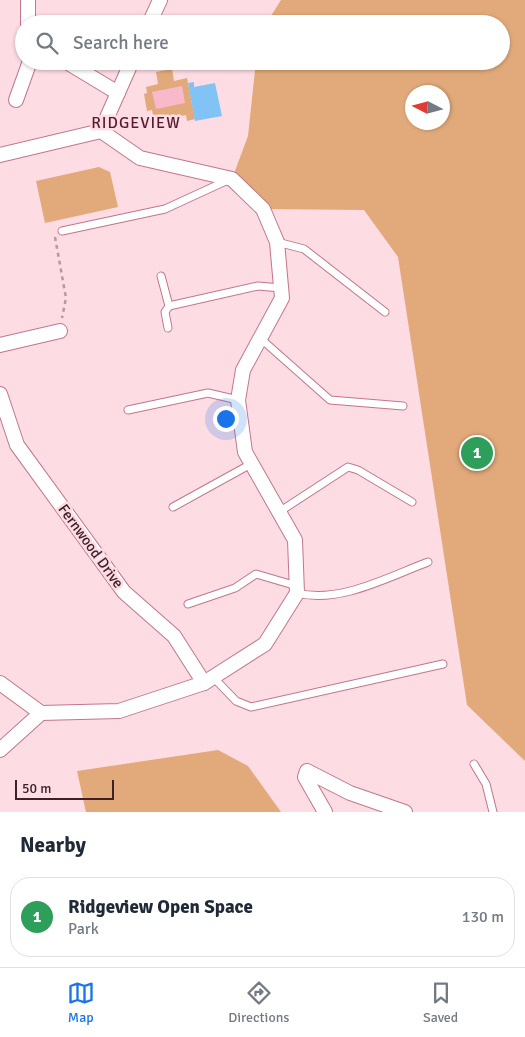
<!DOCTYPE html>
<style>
body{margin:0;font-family:Signika,sans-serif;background:#f6f6f7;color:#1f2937}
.compass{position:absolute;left:405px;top:85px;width:45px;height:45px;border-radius:50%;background:#fff;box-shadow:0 1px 4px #0004;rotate:276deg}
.scale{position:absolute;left:15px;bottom:12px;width:99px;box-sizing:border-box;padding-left:5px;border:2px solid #3e2029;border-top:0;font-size:14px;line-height:18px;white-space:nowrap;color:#3e2029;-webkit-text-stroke:4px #fedce4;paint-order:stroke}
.you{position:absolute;left:225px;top:418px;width:18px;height:18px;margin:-12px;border:4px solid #fff;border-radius:50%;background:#1a73e8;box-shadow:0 0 0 8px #1a73e833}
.badge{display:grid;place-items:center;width:32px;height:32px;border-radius:50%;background:#1a73e8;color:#fff;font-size:16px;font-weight:700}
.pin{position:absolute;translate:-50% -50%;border:2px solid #fff;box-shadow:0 1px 5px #0006}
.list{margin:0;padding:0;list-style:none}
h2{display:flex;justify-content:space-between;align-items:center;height:65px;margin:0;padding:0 20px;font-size:21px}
h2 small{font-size:16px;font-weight:400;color:#747a83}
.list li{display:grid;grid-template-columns:32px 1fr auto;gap:15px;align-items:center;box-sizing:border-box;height:80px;margin:0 10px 10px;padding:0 10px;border:1px solid #e0e1e3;border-radius:20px}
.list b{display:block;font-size:19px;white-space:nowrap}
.list p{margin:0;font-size:16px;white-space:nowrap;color:#747a83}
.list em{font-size:16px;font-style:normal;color:#747a83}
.icon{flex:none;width:28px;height:28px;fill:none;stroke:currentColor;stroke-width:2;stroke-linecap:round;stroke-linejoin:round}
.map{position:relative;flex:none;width:525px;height:812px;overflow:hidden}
.search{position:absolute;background:#fff;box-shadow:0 1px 4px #0004;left:15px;right:15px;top:15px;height:55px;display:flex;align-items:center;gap:12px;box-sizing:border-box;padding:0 18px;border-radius:28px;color:#747a83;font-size:19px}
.sheet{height:155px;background:#fff}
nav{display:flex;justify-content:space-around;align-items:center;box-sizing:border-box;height:70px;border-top:1px solid #e0e1e3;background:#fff;font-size:14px;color:#747a83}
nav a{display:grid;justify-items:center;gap:2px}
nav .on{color:#1a73e8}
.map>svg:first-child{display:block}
.green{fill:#e2aa7a;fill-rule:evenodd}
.water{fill:#f8b9ca}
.building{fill:#80c3f4}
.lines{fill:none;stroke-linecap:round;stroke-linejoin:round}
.service-casing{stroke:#c1768c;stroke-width:9}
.minor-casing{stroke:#c1768c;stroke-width:16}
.path{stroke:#b998a1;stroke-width:2.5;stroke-dasharray:4 4;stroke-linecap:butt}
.service{stroke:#fff;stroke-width:7}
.minor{stroke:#fff;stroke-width:14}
.labels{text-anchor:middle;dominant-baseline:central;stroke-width:5;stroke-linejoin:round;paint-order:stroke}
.street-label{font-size:15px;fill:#3e2029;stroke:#fedce4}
.neighbourhood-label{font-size:16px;letter-spacing:1px;fill:#5a1931;stroke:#fedce4}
</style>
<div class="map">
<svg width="525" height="812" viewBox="0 0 525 812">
<rect width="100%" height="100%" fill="#fedce4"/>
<g class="green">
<path d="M281,0H525V761L467,705L398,257L364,210L263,209L232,179L248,136L256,61H501V24H266ZM412,92H442V122H412Z"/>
<path d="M172,69L174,81L187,78L195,119L187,121L186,115L154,122L152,110L147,111L144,94L147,93L146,87L158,84L156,72Z"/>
<path d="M99,167L110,172L118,207L45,223L36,181Z"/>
<path d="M218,750L248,766L281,812H86L77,771Z"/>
</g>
<path class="water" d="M182,86L185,103L156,109L152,92Z"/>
<path class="building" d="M194,82V87L215,83L222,116L195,121L188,83Z"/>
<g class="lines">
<defs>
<g id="service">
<path d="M62,231L165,209L228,180"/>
<path d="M277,242L304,249L385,312"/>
<path d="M161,276L169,306L165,312L168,328"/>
<path d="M169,306L258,286L281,288"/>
<path d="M260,338L330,400L403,406"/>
<path d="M128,410L208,393L238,400"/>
<path d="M173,507L251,464"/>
<path d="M279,512L348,467L358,470L412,502"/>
<path d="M297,593C339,604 388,577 428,562"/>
<path d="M188,604L235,588L256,574L297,586"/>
<path d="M213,677L236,701L251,707L443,664"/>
<path d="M474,764L486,784L493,812"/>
</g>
<g id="minor">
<path d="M28,0V24"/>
<path d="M149,24L160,0"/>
<path d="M65,61L118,93"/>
<path d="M16,100L30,61"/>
<path d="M101,131L132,61"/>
<path d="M0,155L101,131"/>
<path d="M0,345L60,331"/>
<path d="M0,394L17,445L124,592L174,636L204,683"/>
<path d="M0,683L41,713L119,711L204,683L265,644L297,593L295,540L245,452L238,400L243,370L282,298L277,242L263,209L232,179L140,158L101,131"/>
<path d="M0,750L41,713"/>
<path d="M325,812L305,777L307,771L350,793L405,812"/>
</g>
</defs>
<use href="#service" class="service-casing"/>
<use href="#minor" class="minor-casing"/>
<path class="path" d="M55,237L66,298L62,318"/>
<use href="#service" class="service"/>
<use href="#minor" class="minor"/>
</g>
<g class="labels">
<g class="street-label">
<text transform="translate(91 546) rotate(54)">Fernwood Drive</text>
</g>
<g class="neighbourhood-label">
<text x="136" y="123">RIDGEVIEW</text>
</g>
</g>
</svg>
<svg class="compass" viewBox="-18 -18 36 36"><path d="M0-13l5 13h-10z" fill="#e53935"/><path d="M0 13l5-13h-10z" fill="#747a83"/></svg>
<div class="scale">50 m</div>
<div class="you"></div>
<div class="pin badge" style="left:477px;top:453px;background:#2e9e5b">1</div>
<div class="search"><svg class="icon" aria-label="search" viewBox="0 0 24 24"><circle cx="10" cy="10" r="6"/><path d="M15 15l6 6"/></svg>Search here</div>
</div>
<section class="sheet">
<h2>Nearby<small></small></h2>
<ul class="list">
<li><span class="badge" style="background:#2e9e5b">1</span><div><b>Ridgeview Open Space</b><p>Park</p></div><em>130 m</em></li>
</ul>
</section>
<nav>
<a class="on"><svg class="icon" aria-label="map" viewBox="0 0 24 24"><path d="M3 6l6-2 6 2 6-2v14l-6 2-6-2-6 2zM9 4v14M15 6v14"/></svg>Map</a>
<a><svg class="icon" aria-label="directions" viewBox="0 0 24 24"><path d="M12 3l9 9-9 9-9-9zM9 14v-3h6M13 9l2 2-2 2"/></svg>Directions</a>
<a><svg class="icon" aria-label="saved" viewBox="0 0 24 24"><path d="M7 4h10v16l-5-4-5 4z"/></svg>Saved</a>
</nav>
